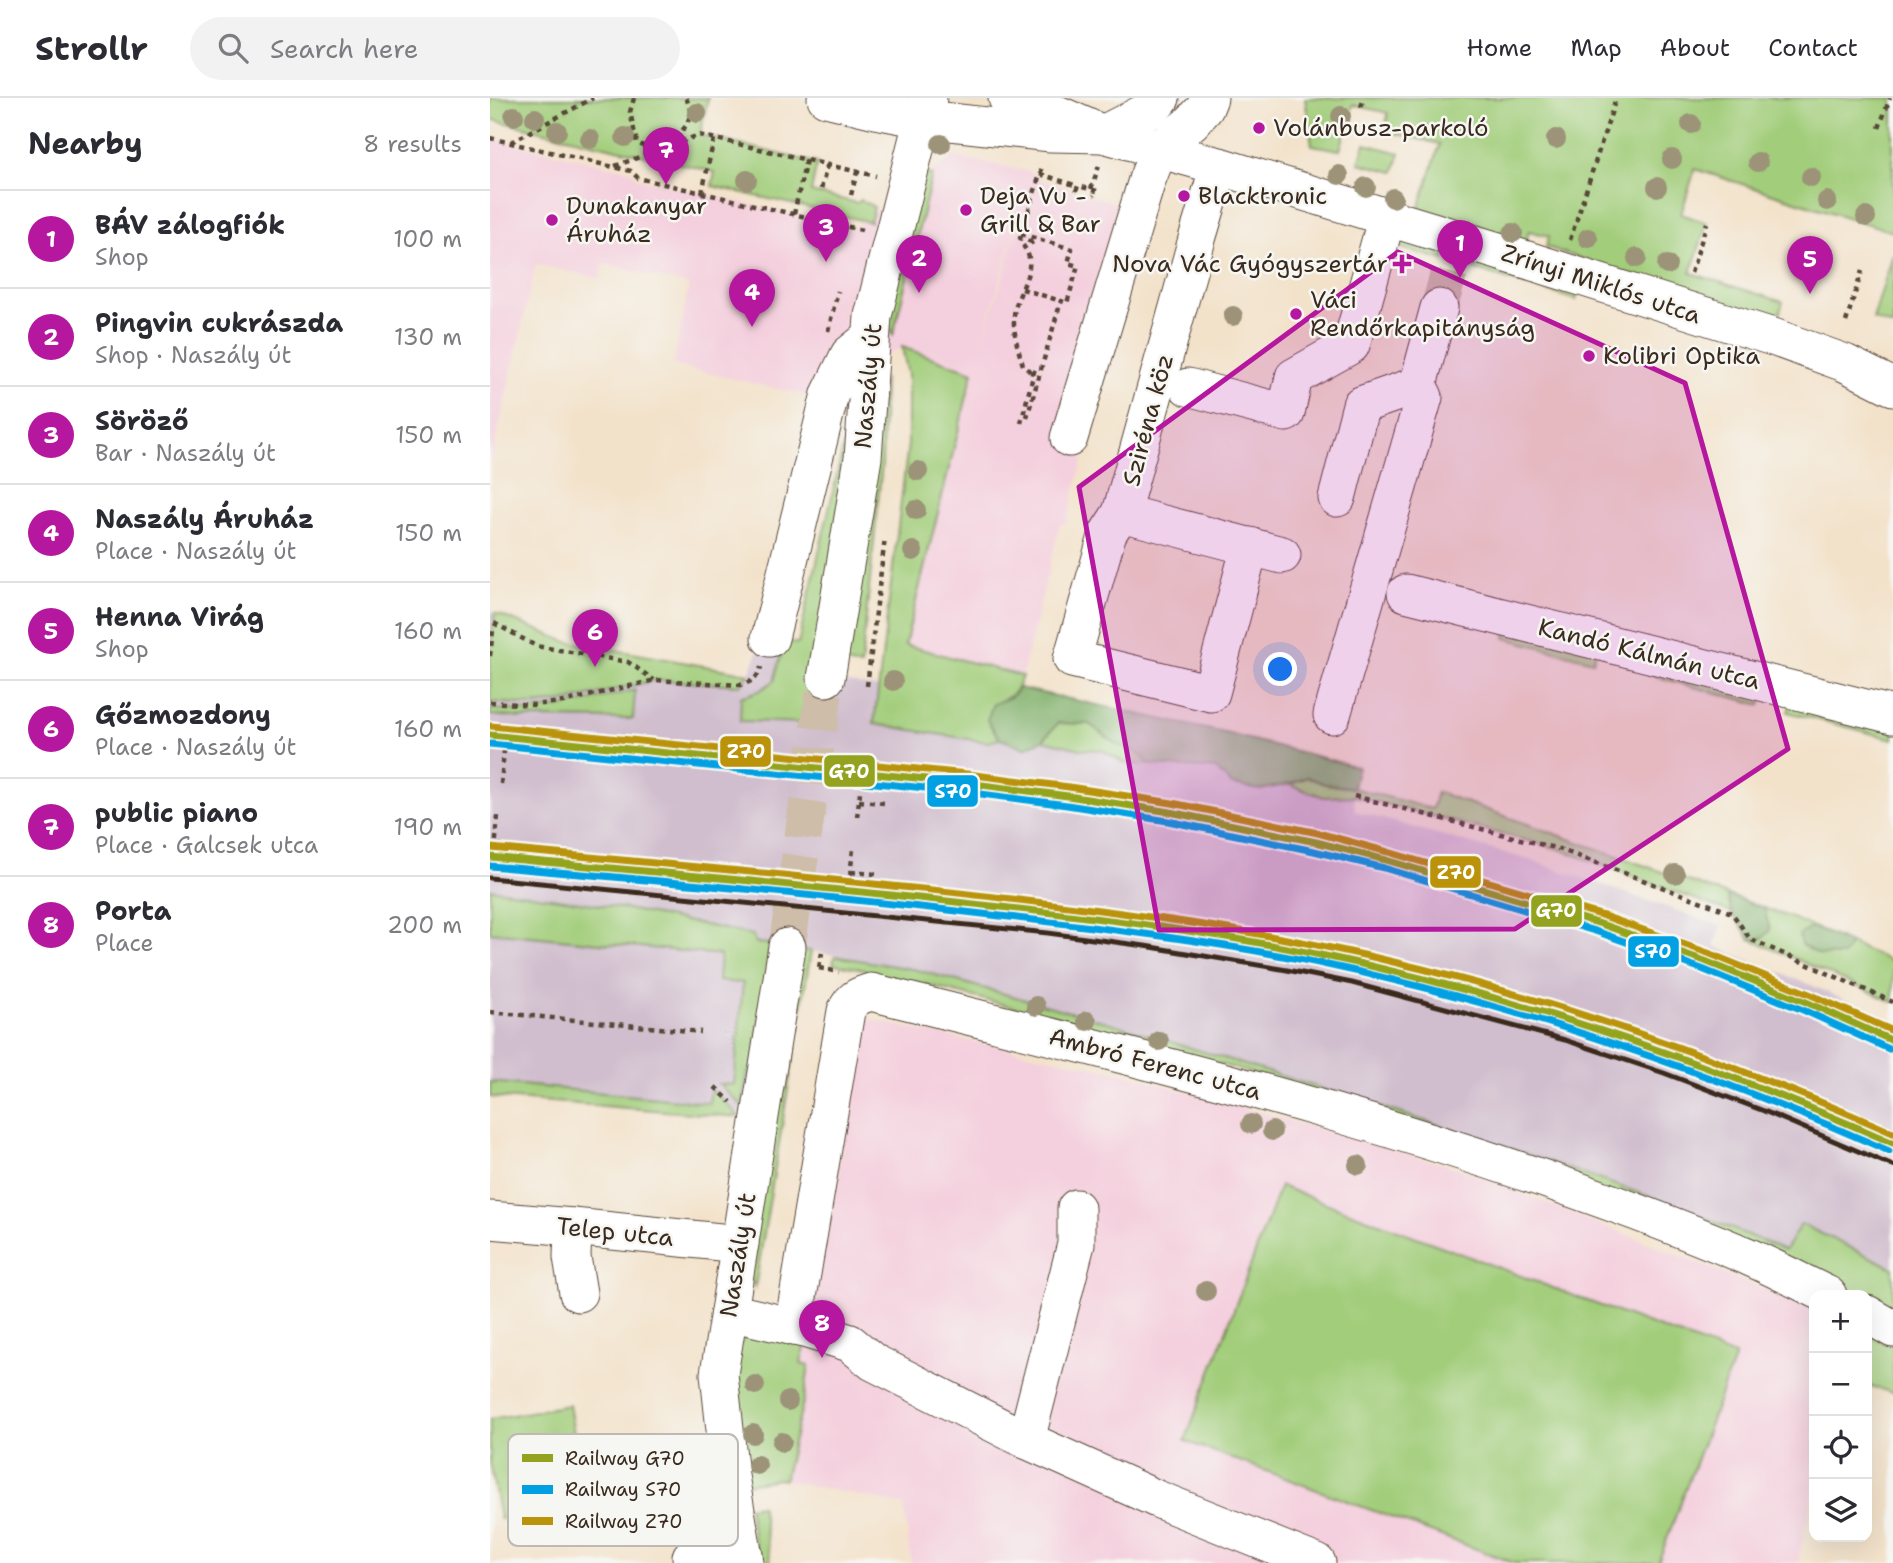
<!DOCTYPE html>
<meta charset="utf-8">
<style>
body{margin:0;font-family:"Shantell Sans",sans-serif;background:#f2f2f3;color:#2b2b33}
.controls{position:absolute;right:21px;bottom:21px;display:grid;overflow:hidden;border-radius:14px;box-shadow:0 7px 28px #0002}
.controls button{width:63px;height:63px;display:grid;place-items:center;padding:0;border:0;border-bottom:2px solid #e1e1e2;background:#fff;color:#2b2b33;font:35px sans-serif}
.you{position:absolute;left:791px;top:572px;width:24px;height:24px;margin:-18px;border:5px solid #fff;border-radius:50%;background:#1a73e8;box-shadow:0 0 0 10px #1a73e833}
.badge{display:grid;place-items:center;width:46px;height:46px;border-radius:50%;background:#b5179e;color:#fff;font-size:23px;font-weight:700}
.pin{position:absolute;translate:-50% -58px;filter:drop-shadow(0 2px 4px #0008)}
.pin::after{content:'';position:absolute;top:37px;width:24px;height:21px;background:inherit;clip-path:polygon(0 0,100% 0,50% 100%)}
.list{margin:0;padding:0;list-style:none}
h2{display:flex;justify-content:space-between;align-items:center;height:91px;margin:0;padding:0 28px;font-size:30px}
h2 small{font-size:23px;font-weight:400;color:#7c7c81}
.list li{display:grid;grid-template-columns:46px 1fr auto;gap:21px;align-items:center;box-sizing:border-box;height:98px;padding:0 28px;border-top:2px solid #e1e1e2}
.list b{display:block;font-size:26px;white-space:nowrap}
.list p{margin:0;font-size:23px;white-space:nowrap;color:#7c7c81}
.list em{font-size:23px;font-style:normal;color:#7c7c81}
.icon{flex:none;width:38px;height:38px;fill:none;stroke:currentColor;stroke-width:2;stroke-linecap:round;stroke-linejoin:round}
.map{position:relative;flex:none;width:1403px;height:1465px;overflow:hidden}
header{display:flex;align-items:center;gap:42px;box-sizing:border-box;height:98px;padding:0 35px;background:#fff;border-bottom:2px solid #e1e1e2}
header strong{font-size:33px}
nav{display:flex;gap:38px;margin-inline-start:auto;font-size:24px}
.search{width:490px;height:63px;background:#f2f2f3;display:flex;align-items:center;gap:18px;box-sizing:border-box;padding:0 24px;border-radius:38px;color:#7c7c81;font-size:26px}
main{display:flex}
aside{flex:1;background:#fff}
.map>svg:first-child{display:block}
.built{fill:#f4cfdd;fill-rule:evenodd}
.industrial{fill:#d0bdcd}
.green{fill:#a2cd7a;stroke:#6e7c4c;stroke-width:2}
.forest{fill:#81b06a;stroke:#5e6d44;stroke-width:2}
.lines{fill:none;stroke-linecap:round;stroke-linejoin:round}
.minor-tunnel{stroke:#cebda8;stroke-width:37;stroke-dasharray:37 18;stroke-linecap:butt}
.minor-casing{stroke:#574638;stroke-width:39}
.path{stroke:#574638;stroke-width:4.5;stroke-dasharray:5 5;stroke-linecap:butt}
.minor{stroke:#fff;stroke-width:37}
.rail{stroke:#3b2a1e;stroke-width:5}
.path-bridge{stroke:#574638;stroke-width:4.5;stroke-dasharray:5 5;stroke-linecap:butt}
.rail-1-casing{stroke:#f6f6f2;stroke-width:12}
.rail-2-casing{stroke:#f6f6f2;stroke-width:12}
.rail-3-casing{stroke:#f6f6f2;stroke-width:12}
.rail-1{stroke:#93a31f;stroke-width:7}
.rail-2{stroke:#00a0e3;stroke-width:7}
.rail-3{stroke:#ba930a;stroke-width:7}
.tree{fill:#9c9378}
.marked{fill:#b5179e;fill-opacity:0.2;stroke:#b5179e;stroke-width:5;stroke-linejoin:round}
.poi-dot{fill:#b5179e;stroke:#f6f6f2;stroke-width:2.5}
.labels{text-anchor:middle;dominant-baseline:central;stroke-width:5;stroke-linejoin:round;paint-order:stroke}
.poi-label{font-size:24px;fill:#3b2a1e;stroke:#f6f6f2;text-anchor:start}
.street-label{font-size:24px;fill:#3b2a1e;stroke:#f6f6f2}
.key{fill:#f6f6f2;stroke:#beb9b2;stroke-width:2}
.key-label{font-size:19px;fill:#3b2a1e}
.line-badge{stroke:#f6f6f2;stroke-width:2.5}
.badge-label{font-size:19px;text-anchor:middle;font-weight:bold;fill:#fff}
</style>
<header>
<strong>Strollr</strong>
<div class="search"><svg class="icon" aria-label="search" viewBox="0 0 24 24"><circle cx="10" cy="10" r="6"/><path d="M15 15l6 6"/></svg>Search here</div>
<nav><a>Home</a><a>Map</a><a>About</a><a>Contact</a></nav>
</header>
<main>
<aside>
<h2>Nearby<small>8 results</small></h2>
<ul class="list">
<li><span class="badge">1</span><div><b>BÁV zálogfiók</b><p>Shop</p></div><em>100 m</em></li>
<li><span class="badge">2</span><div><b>Pingvin cukrászda</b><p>Shop · Naszály út</p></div><em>130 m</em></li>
<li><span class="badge">3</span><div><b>Söröző</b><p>Bar · Naszály út</p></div><em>150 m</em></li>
<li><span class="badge">4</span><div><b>Naszály Áruház</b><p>Place · Naszály út</p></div><em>150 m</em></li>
<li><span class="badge">5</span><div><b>Henna Virág</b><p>Shop</p></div><em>160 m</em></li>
<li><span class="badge">6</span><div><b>Gőzmozdony</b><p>Place · Naszály út</p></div><em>160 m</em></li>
<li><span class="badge">7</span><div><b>public piano</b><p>Place · Galcsek utca</p></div><em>190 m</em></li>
<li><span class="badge">8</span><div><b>Porta</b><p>Place</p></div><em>200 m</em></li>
</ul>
</aside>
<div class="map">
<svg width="1403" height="1465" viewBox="0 0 1403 1465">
<rect width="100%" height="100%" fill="#f6f6f2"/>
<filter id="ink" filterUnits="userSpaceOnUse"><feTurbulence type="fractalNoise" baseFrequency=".0143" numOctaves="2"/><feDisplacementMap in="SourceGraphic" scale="14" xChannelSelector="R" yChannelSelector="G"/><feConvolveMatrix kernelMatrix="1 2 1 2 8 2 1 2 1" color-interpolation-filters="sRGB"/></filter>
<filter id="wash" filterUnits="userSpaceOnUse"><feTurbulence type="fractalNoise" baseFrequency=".00686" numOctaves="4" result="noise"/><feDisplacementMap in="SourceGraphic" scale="28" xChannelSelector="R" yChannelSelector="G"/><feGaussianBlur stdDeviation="1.57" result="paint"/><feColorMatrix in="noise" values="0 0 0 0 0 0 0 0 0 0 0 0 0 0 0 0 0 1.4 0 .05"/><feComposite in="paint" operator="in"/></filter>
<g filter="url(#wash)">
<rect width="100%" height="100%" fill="#f3e2ca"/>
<g class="built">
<path d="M0,40L141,73L148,80L362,130L465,58L541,74L553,83L639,109L642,176L576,426H570L532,578L415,547L481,287L482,274L412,249L318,298L183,267L199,187L114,166L110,181L46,166L1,364H0ZM533,102L512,182L491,248V247Z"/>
<path d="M377,921L628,974L974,1072L1324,1211V1391L1308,1465H421L414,1407L294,1382L314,1300L311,1266Z"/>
</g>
<path class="industrial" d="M412,249L483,274L416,547L532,578L529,590L868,669L863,690L865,713L1043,763L1231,828L1224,848L1323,888L1403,924V1170L1311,1126L1295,1152L1175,1104L980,1037L624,926L427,872L281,846L264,1016L0,994V513L75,543L259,576L270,549L327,560L324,579L389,590L418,346V277Z"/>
<g class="green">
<path d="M0,0H218L210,37L327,65L321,94L367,105L371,102L384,109L380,124L222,88L225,74L0,21Z"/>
<path d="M815,0H1403V134L1205,71L1191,116L1217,125L1201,175L1293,204L1287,224L1056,149L1059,138L1039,133L1036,143L929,110L950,46L895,33L898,15L863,7L850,52L822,47Z"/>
<path d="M875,46L910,55L904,74L869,65Z"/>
<path d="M429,74L442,77L403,237L394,219Z"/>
<path d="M894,128L958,147L954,162L890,144Z"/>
<path d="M975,152L1090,187L1086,202L970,167Z"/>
<path d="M1403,156V228L1383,221Z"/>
<path d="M412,249L483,274L415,547L532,578C526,597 520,599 503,607L497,622L510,641L497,644L384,626L418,346V277Z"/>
<path d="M394,280L392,366L371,568L355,565Z"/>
<path d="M361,315L355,375L317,625L250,623L251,599L269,593L284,583L292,554L280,540L308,546Z"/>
<path d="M5,515L75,543L259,576L250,587L165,582L73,604L43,607L0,604V556Z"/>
<path d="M1017,531L1106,553L1103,563L1015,540Z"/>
<path d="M1161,567L1274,596L1271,607L1159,577Z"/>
<path d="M145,592L143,621L33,620L0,617V611L38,613L72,609Z"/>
<path d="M1301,603L1403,629V641L1298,614Z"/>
<path d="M568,625L599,626L628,647L646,653L661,667L635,665L612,652L591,651L553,642Z"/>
<path d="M817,679L835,686L863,690L942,711L947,694L1302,820L1403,864V904L1260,841L1242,815L1069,751L864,698L834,699L800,687Z"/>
<path d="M0,791L137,811L263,837L265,845L280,846L262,975L258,974L252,1008L229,986L244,987L253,885L228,883L230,857L0,834Z"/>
<path d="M308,851L321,853L265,1190L258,1174Z"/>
<path d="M345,858L427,872L624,926L980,1037L1175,1104L1295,1152L1311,1126L1403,1170V1215L1377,1202V1197H1367L1279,1154L830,995L623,935L426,884L382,876L374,871L343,866Z"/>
<path d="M0,984L219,1005L221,991L250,1019L0,999Z"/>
<path d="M790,1088L1245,1258L1168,1465H1024L695,1343Z"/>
<path d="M1377,1235L1403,1247V1295L1377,1287Z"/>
<path d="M255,1237L315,1245L311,1266L319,1268L314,1300L294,1382L289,1381L254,1386L245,1253Z"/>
<path d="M79,1307L96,1405L10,1421L0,1363V1321Z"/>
<path d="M271,1407L281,1465H268L258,1409Z"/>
</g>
<g class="forest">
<path d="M529,590L735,635L868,669L863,690L835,686L817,679L800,686L770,692L742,687L726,671L661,667L646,653L628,647L599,626L568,625L553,642L535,650L510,641L497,622L503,606L521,599Z"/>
<path d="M1237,797L1274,810L1280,832L1272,841H1260L1242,815Z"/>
<path d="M1322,829L1360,845L1353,858L1330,857L1311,847L1309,837Z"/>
</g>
</g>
<g filter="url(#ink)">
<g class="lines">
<g class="minor-tunnel">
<path d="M949,210L960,171"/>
<path d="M297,849L336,580"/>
</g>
<defs>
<g id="minor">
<path d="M336,0L386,12L433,21L561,35L613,36L662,11L671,0"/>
<path d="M517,0L567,16L613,36L729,68L1021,157L1283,239L1355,265L1403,289"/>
<path d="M729,68L707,141L631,415L792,457"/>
<path d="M698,289L796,315L804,279L861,247L897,119"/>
<path d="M579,340L657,82L669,51L702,24L715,10L719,0"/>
<path d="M847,400L871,307L928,287"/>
<path d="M631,415L618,435L582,561L721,595L760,448"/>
<path d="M916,495L1403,617"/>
<path d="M280,540L340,296L359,257L380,240"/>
<path d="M336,580L373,360L383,218L438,0"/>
<path d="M842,617L934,299L928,287L949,210"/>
<path d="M0,1122L83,1129L250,1146"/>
<path d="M83,1129L82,1159L88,1195"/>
<path d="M239,1214L318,1232L360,1245L383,1264L536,1342L667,1401L827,1465"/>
<path d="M1377,1216L1403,1231"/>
<path d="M303,1229L356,913C362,901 367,898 381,894C677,967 975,1039 1257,1158C1284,1170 1311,1184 1338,1197"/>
<path d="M536,1342L586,1146V1110"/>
<path d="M201,1459L235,1458L254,1456"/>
<path d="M255,1465L240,1378L229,1276L297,849"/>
</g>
</defs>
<use href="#minor" class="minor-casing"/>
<g class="path">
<path d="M144,0L140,14L147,45L160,51L167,50"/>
<path d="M871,9L874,0"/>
<path d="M1389,30L1400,0"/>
<path d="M0,40L141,73L148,80L372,132"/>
<path d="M21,44L103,0"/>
<path d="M178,46C193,33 207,21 196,0"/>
<path d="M125,68L209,37L386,78"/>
<path d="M550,76L588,88"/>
<path d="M331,91L337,67"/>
<path d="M601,91L609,68"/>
<path d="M586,93L588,88L607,93L604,98"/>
<path d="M212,95L224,41"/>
<path d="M361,97L367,74"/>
<path d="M304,116L316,62"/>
<path d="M531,136L582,151L578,165L588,168L577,205L571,203L537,319"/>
<path d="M1080,142L1126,0"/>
<path d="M542,144L530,140L553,67"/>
<path d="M1201,175L1217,125"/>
<path d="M532,191L571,203"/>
<path d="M1356,224L1372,173"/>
<path d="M338,233L348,193"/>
<path d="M540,274L537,270L533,267C528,252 523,234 524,218C525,196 550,169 534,149L543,144"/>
<path d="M531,325L545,270"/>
<path d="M4,525L46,548L138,564L164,582"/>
<path d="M0,558L3,532"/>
<path d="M377,588L395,440"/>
<path d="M0,604L43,607L73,604L165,582L250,587C261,584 268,581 271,569"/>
<path d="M11,686L14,652"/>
<path d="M864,698L1069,751L1242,815L1260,841L1403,904"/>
<path d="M369,703L394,705"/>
<path d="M367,719L371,686"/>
<path d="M5,753L8,717"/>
<path d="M361,774L387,776"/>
<path d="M359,787L363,751"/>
<path d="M329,869L332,855"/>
<path d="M329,870L349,874"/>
<path d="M0,914L211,934"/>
<path d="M225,989L241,1004"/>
</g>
<use href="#minor" class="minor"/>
<path class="rail" d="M0,780L558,835L655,848L797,872L862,885L1075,942L1174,975L1274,1013L1403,1068"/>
<path class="path-bridge" d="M540,274L549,276"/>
<defs>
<g id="rail-1">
<path d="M0,637L476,685L578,698L680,714L826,744L896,762L1111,826L1215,863L1316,904L1403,943"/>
<path d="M0,759C171,775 341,789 511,809C617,821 722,834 826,856C1025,897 1218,964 1403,1045"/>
</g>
<g id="rail-2">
<path d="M0,646L475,694L577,707L678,723L824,753L894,770L1108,834L1212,871L1313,912L1399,951"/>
<path d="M0,768C170,783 340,798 510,818C615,830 721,843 824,864C1022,905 1215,972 1399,1053"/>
</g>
<g id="rail-3">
<path d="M1,628L477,676L579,689L682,705L828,735L898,754L1114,818L1218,855L1319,896L1403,933"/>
<path d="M1,750C171,766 342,780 512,800C617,812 723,826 827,847C1025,887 1218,954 1403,1035"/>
</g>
</defs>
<use href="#rail-1" class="rail-1-casing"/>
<use href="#rail-2" class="rail-2-casing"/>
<use href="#rail-3" class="rail-3-casing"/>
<use href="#rail-1" class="rail-1"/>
<use href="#rail-2" class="rail-2"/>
<use href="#rail-3" class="rail-3"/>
</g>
<g class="tree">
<circle cx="207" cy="15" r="10"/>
<circle cx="24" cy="18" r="10"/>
<circle cx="851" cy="18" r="10"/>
<circle cx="45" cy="20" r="10"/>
<circle cx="1201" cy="26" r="10"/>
<circle cx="67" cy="33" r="10"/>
<circle cx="135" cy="39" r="10"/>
<circle cx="100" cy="41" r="10"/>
<circle cx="1066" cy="41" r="10"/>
<circle cx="451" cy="46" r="10"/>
<circle cx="1182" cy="61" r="10"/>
<circle cx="1268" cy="64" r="10"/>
<circle cx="849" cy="77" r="10"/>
<circle cx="1321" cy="79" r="10"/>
<circle cx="257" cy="82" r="10"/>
<circle cx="876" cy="89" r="10"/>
<circle cx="1167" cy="89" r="10"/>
<circle cx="903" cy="100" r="10"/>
<circle cx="1337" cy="103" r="10"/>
<circle cx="1376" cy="119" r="10"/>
<circle cx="1023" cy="135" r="10"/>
<circle cx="1098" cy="140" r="10"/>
<circle cx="1147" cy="160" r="10"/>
<circle cx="1177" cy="167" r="10"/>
<circle cx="743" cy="218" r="10"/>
<circle cx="428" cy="373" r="10"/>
<circle cx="426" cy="412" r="10"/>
<circle cx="423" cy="453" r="10"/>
<circle cx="403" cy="583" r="10"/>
<circle cx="1185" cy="776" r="10"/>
<circle cx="546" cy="908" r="10"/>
<circle cx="597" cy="923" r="10"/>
<circle cx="669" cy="943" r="10"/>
<circle cx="761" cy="1026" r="10"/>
<circle cx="782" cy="1033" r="10"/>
<circle cx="868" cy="1067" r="10"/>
<circle cx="716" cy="1193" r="10"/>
<circle cx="265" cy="1287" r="10"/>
<circle cx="298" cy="1303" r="10"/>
<circle cx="263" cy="1336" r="10"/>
<circle cx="292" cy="1344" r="10"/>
<circle cx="267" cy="1367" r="10"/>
</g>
</g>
<path class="marked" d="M908,154L1195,285L1298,651L1025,831L669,832L589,389Z"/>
<g class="poi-dot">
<circle cx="769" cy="30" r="7"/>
<circle cx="694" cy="98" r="7"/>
<circle cx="476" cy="112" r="7"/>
<circle cx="62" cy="122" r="7"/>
<path d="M908.5 155.5h7v7h7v7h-7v7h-7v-7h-7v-7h7z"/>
<circle cx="806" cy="216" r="7"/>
<circle cx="1099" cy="258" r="7"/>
</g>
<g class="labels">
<g class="poi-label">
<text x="783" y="30">Volánbusz-parkoló</text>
<text x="490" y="98">Deja Vu -<tspan x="490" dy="28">Grill &amp; Bar</tspan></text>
<text x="708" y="98">Blacktronic</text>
<text x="76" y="108">Dunakanyar<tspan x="76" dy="28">Áruház</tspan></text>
<text x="898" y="166" text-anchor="end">Nova Vác Gyógyszertár</text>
<text x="820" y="202">Váci<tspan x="820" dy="28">Rendőrkapitányság</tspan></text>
<text x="1113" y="258">Kolibri Optika</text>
</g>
<g class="street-label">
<text transform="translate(1111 186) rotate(18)">Zrínyi Miklós utca</text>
<text transform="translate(378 288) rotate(-85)">Naszály út</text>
<text transform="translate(658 322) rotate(-75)">Sziréna köz</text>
<text transform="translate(1159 556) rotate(14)">Kandó Kálmán utca</text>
<text transform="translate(665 966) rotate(15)">Ambró Ferenc utca</text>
<text transform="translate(125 1134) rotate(6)">Telep utca</text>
<text transform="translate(248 1157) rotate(-81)">Naszály út</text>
</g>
</g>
<rect x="18" y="1336" width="230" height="112" rx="10" class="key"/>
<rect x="32" y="1356" width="31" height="8" fill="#93a31f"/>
<rect x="32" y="1387" width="31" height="9" fill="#00a0e3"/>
<rect x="32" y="1419" width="31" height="8" fill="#ba930a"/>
<g class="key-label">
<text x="75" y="1367">Railway G70</text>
<text x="75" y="1398">Railway S70</text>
<text x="75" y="1430">Railway Z70</text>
</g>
<g class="line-badge">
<rect x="229" y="637" width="53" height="33" rx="7" fill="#ba930a"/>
<rect x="333" y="656" width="53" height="34" rx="7" fill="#93a31f"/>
<rect x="436" y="676" width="53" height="34" rx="7" fill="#00a0e3"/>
<rect x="939" y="757" width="53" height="34" rx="7" fill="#ba930a"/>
<rect x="1040" y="796" width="53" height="34" rx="7" fill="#93a31f"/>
<rect x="1137" y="837" width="53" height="33" rx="7" fill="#00a0e3"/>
</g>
<g class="badge-label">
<text x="256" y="660">Z70</text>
<text x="359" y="680">G70</text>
<text x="463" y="700">S70</text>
<text x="966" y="781">Z70</text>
<text x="1066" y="819">G70</text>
<text x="1163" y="860">S70</text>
</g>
</svg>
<div class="controls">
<button>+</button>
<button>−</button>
<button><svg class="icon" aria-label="locate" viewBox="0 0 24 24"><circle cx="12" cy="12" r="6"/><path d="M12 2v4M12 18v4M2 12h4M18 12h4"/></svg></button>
<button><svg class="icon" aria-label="layers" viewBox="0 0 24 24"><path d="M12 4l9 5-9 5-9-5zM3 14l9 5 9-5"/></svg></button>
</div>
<div class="you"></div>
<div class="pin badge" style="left:970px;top:180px">1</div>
<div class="pin badge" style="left:429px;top:195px">2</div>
<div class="pin badge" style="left:336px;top:164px">3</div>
<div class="pin badge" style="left:262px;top:229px">4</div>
<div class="pin badge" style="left:1320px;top:196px">5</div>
<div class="pin badge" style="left:105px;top:569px">6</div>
<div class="pin badge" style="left:176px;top:87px">7</div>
<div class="pin badge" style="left:332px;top:1260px">8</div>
</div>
</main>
